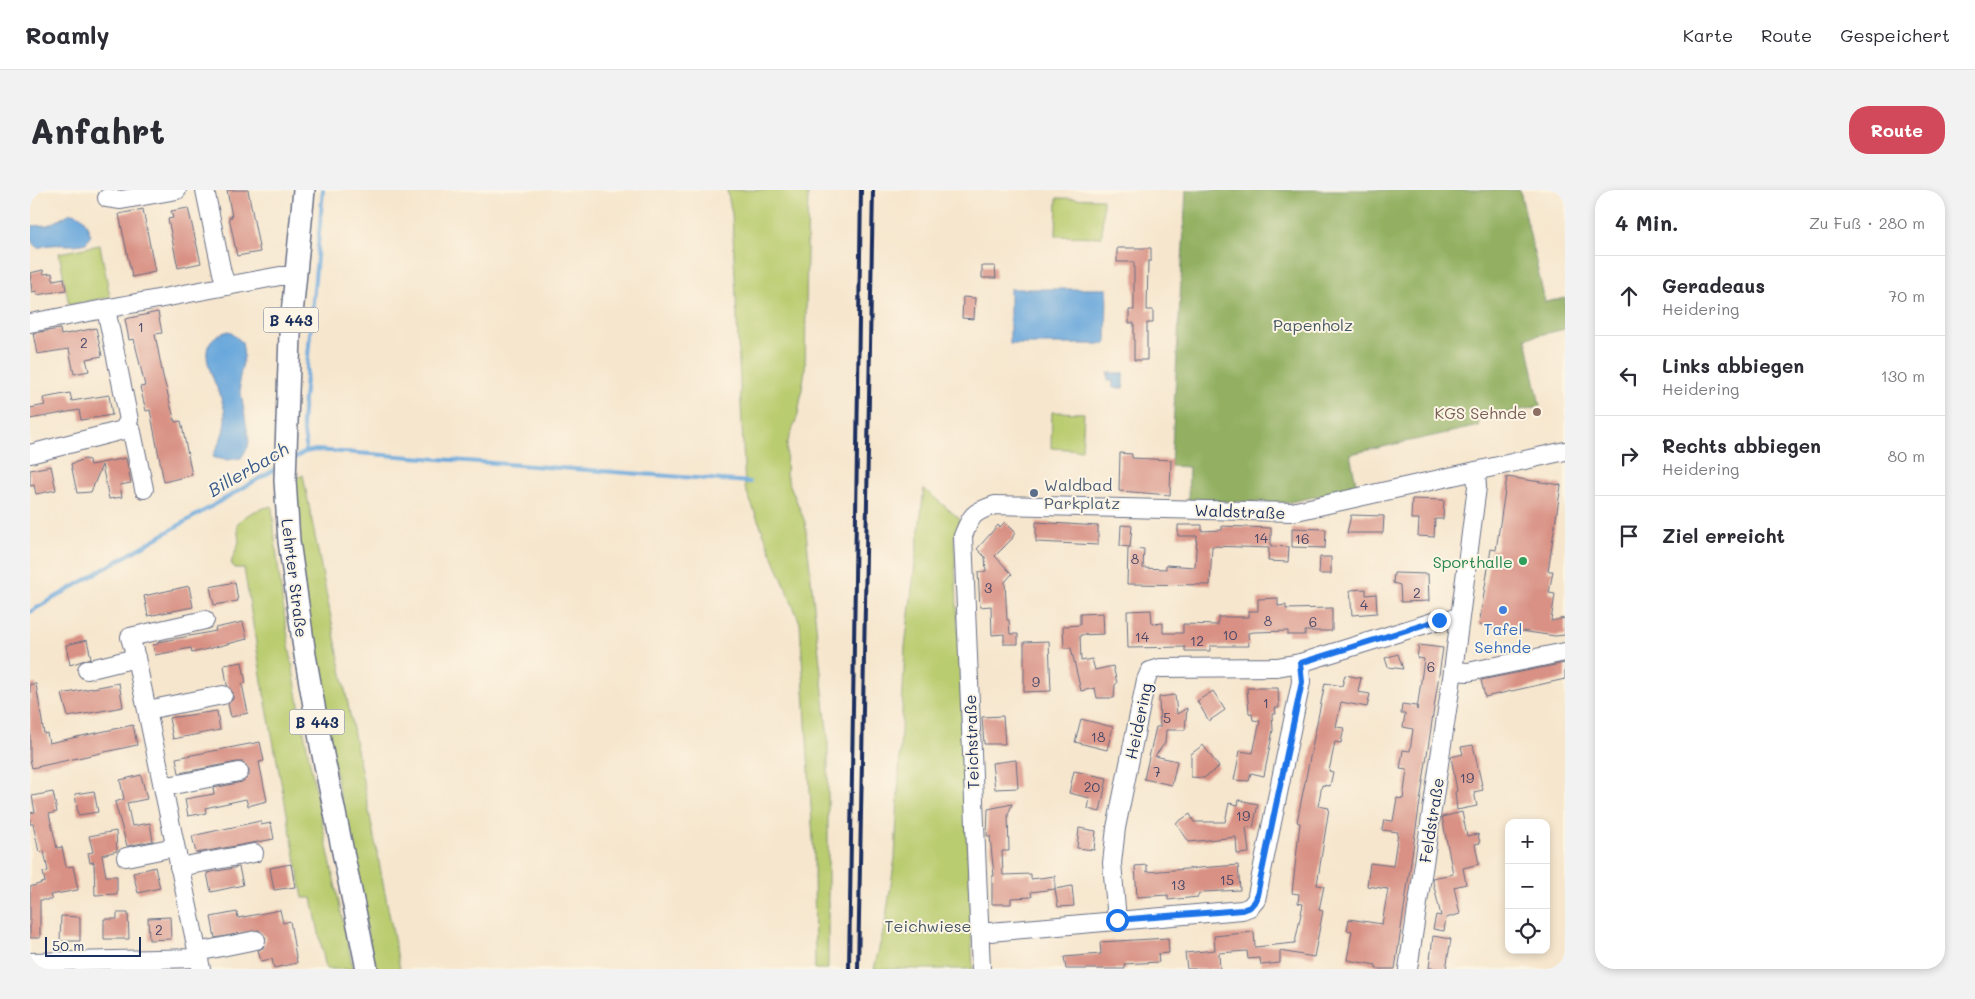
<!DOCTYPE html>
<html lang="de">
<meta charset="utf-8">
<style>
body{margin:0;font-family:Mali,sans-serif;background:#f2f2f3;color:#2b2b33}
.controls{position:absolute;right:15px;bottom:15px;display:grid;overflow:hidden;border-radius:10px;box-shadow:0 2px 8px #0003}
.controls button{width:45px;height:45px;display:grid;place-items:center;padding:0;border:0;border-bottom:1px solid #e1e1e2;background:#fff;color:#2b2b33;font:25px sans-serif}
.scale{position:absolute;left:15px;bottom:12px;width:96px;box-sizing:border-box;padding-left:5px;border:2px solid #1b2f5e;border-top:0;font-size:14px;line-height:18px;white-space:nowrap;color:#1b2f5e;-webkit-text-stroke:4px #fcf5e5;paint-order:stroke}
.stop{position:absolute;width:15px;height:15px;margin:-11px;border:4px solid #1a73e8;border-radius:50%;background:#fff}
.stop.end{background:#1a73e8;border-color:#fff;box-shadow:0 1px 5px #0008}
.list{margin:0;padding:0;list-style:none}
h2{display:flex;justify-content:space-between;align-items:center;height:65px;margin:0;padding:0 20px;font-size:21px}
h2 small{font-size:16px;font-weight:400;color:#7c7c81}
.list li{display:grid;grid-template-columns:32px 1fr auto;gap:15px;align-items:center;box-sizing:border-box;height:80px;padding:0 20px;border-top:1px solid #e1e1e2}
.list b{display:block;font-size:19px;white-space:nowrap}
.list p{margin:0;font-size:16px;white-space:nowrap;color:#7c7c81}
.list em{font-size:16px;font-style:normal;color:#7c7c81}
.icon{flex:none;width:28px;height:28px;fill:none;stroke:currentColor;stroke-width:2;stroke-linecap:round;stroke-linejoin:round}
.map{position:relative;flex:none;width:1535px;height:779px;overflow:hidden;border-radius:20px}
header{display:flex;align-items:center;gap:30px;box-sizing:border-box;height:70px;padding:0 25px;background:#fff;border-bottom:1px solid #e1e1e2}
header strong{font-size:24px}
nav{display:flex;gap:28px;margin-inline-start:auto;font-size:18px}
.intro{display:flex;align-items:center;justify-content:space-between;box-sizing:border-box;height:120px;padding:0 30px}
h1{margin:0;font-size:35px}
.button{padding:12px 22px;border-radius:20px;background:#d1495b;color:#fff;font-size:18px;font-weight:700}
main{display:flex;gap:30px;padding:0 30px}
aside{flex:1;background:#fff;border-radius:20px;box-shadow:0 2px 8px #0003}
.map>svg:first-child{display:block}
.green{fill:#bacc6f;stroke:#6a7e66}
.forest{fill:#93b062;stroke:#577060}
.water{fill:#6aa8dc;stroke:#426c9d}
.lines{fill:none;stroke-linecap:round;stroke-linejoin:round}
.stream{stroke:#6aa8dc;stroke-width:4}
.building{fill:#d89184}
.minor-casing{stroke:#686f85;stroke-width:20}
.major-casing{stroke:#686f85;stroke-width:24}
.minor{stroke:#fff;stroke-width:18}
.major{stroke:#fff;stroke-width:21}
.rail{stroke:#1b2f5e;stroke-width:4}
.route{stroke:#1a73e8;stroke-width:6}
.education-dot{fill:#8d6e63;stroke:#fcf5e5;stroke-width:2}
.service-dot{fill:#5c6f8a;stroke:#fcf5e5;stroke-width:2}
.leisure-dot{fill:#2e9e5b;stroke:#fcf5e5;stroke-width:2}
.shop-dot{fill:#3f7fe0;stroke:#fcf5e5;stroke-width:2}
.labels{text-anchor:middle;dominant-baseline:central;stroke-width:4;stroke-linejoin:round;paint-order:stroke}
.number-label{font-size:14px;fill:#4a4868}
.shield{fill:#fcf5e5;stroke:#5e6a86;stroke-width:1}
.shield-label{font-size:15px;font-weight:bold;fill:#1b2f5e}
.park-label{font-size:16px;fill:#435662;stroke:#fcf5e5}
.education-label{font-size:16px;fill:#785e54;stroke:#fcf5e5;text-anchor:end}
.service-label{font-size:16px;fill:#4e5e75;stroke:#fcf5e5;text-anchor:start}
.street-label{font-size:16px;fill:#1b2f5e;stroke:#fcf5e5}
.leisure-label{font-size:16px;fill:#27864d;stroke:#fcf5e5;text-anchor:end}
.shop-label{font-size:16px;fill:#366cbe;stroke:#fcf5e5}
.water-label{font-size:18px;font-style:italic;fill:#37598a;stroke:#fcf5e5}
</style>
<header>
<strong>Roamly</strong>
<nav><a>Karte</a><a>Route</a><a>Gespeichert</a></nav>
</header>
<div class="intro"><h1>Anfahrt</h1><a class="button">Route</a></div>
<main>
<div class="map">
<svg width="1535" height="779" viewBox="0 0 1535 779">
<rect width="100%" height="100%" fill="#fcf5e5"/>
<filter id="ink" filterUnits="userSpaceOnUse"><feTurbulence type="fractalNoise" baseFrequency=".02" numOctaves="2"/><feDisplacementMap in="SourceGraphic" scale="10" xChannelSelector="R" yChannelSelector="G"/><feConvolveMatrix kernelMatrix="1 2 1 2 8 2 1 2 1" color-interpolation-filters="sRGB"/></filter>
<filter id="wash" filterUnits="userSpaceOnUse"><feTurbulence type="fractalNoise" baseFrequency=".0096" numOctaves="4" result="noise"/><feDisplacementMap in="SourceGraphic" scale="20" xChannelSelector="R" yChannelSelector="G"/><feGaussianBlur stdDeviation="1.12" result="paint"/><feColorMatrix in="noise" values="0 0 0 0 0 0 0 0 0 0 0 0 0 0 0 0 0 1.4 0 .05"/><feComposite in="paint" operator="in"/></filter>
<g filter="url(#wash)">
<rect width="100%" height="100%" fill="#f6e6cd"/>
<g class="green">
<path d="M697,0H778L775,180L768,225L757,254L756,285L775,332L798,549V779H785L784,666L770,433L715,298L702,24Z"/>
<path d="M1027,8L1073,9L1072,47L1026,46Z"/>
<path d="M70,55L80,107L39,115L29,63Z"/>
<path d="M1022,222L1054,223L1052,260L1021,258Z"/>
<path d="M273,285L370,779H345L281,462L263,290Z"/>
<path d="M894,299L930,329L924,347L943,779H844L855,734L865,668L875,457Z"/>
<path d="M242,316C255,472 291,626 323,779H296L282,708H273L233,497L214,378H205L201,373L209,352L207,334C216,323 229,319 242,316Z"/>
</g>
<path class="forest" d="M1156,0H1490L1515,112L1535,108V139L1496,148L1510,216L1448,229L1449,236L1320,264L1327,298L1255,313L1158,310L1159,277L1141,276Z"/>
<g class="water">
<path d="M41,23C56,25 55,33 61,45L56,53C40,58 24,51 8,58C0,54 0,44 0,36L18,35Z"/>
<path d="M980,99H1077L1076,154H980Z"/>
<path d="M199,141L212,152L214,167L209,191L219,251L218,257L211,268L197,270L184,268L183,265C190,252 196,239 195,224C193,197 153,152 199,141Z"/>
<path d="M1078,183H1094V198H1083V191H1078Z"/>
</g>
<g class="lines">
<g class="stream">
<path d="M275,262L276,255L272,232L293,0"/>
<path d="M263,269L275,262L286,260L720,292"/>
<path d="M0,422L249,277"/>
</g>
</g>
<g id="blocks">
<g class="building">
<path d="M197,0H218L230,62L207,66L199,27H202Z"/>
<path d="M158,18L171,73L148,78L138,29L143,28L141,21Z"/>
<path d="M113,19L125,82L102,87L89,24Z"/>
<path d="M1087,58H1121V71H1118L1117,120H1123V133H1117V170H1104V133H1099V120H1104V72H1087Z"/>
<path d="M952,76H965L966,88H952Z"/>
<path d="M13,80L14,84L22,83L23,90L34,88L36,100L7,105L6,101L2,102L0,83Z"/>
<path d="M933,107L945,108L944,129L932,128Z"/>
<path d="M128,122L132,143L125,144L133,186L145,232L151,231L162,285L134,292L120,220L116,221L110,197L115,196L104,149L99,150L95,129Z"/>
<path d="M66,138L72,166L56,169L59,181L44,184L39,159L7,164L3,143L30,139L31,145Z"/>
<path d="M40,203L42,211L79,205L82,225L51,230L49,220L0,229V218L15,215L13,208Z"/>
<path d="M1090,263L1102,264V268L1141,270L1140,305L1089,301Z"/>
<path d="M96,268L101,293L90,295L92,307L79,309L72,275L61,302L47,303L41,274L55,269L59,270L60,275Z"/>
<path d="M21,276L26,300L6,304L4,295L0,296V280Z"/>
<path d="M1477,287L1531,295L1518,381H1523L1519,403L1525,404L1521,431L1535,428V445L1525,446L1449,435L1461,359L1466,360Z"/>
<path d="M1382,309L1414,310L1413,329H1405L1404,347L1388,346L1389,329H1381Z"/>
<path d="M1321,325L1354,326L1353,343H1317Z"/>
<path d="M975,332L985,342L982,349L965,366L982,384L975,392L977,430H979L980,444H988V454H974V444L962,445L961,416L950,417L948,382L956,381L955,367L947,359L968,335L970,337Z"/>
<path d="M1006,332L1068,336V355L1006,352Z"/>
<path d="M1091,335L1102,336L1100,357L1090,356Z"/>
<path d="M1148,335H1172V341L1192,340V336L1241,338V356L1259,357L1258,372L1238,371L1239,358L1182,356L1180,395L1097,394L1098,358L1114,359L1113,378L1136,379V375L1165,377L1167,346H1148Z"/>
<path d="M1262,338L1296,339L1295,358L1262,357Z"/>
<path d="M1290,367H1301V384H1289Z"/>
<path d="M1364,383L1398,384L1399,411L1371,412L1370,395L1363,393Z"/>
<path d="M205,392L208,411L184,415L180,397Z"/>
<path d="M159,396L163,417L118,426L114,406Z"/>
<path d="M1336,399V405L1346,404L1347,423L1322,425L1320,400Z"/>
<path d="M1248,408V416L1256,415V419L1302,418V441H1275V445H1258V441L1224,442L1218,443L1219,456H1180V461H1155V457L1098,458L1097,421L1121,420L1122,434L1133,433V443H1153V434L1188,435V427H1219V421H1228V409Z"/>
<path d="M1073,423L1074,444L1050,445L1051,471L1062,469L1065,480L1083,476L1087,493L1085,495L1084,508H1067L1065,498L1051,501L1041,458H1034L1033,436L1050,435V424Z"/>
<path d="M213,432L217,449L162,463L161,458L125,465L123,455L128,454V452L186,441L185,438Z"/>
<path d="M57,450L61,468L40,475L36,455Z"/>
<path d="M1019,451L1021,501L994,502V452Z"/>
<path d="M1389,455L1413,458L1365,779H1346V775L1317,770L1322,741L1317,740L1319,729L1352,734L1358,699L1337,696L1340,673L1363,676L1368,642L1352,640L1354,630L1363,631L1367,608L1373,609L1377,580L1370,579L1372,567L1373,560L1380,561L1383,539L1373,537L1375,524H1371L1372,514L1386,516L1387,520L1394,469L1387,468Z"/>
<path d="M1368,464L1373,479L1358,477L1355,468Z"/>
<path d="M212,472L216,493L212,494L218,523L201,527L198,514L203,509V503L197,495L194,475Z"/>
<path d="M1535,473V489L1455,507L1451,490Z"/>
<path d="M1315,485L1331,488L1328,502L1340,504L1337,517L1311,512L1306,537L1314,538L1311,553L1305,552L1299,581L1303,582L1300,596L1292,595L1288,616L1299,618L1287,695L1294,696L1289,720L1293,721L1284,767L1250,761V773L1231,775L1230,768L1218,769L1217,761L1189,763L1190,779H1157L1155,763L1185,760L1184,746L1224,742L1225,757L1265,753L1273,714L1268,713L1269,704L1262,703L1270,633L1267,632L1295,493L1312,496Z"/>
<path d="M89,493L93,517L38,527L32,504Z"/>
<path d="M0,494H6L14,544L17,543L19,553L103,535L107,555L2,578L0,569Z"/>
<path d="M1217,498H1248L1249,518H1245L1246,524H1242L1243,540L1234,586L1221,583L1219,591L1204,590L1210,561L1223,563L1230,531L1223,530L1222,524L1219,523Z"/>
<path d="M1183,501L1195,520L1179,531L1167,511Z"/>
<path d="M1145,505L1147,524L1157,518L1155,540H1136L1135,553L1125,566L1147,571L1142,595L1114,589L1126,537H1130L1129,507Z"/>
<path d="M187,521L190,540L143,549L139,528Z"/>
<path d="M973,526L975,554H954L952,527Z"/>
<path d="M1051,529L1083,537L1077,560L1045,552Z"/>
<path d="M230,552L234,571L229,572L237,611L218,616L216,609L175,618L176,623L158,626L155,609L184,604L183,598L212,592L219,586V579L213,572H207L149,583L146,568Z"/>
<path d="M1173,555L1189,577L1174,588L1161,587V564Z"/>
<path d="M1443,555L1453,600L1444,602L1447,616L1427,620L1425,602L1427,601L1421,567L1433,564L1431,557Z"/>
<path d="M986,570L988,598L965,599L962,573Z"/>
<path d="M1044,581L1077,588L1070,622L1058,619L1060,608L1039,603Z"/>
<path d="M111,585L117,609L97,613L102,636L120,633L123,651L97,656L85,612L94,609L90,590Z"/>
<path d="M64,601L68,622L48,625L45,604Z"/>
<path d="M23,602L27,622L19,624L27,658L32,657L36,677L43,676L48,700L20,705L22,710H10V748H0V697L15,692L13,682L18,681L14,661L9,662L3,634H0V623L5,622L2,606Z"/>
<path d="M1209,610L1228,614L1223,638L1216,637L1219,663L1207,664L1206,647L1159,652L1146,633L1160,624L1164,632H1195L1199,613L1208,615Z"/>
<path d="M982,614L978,625L979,661H972L973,685L1001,684V689L1025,686V699L1001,702L1002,707L981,708V714H962V686H964L960,646H957L958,619Z"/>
<path d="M1432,622L1437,646L1448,644L1450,653L1445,654L1449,674L1433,678L1436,694L1424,697L1430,724L1416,728L1414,741L1403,739L1406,725L1411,726L1402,688L1423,684L1412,627Z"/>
<path d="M230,631L231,635L241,633L244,649L166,663L162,646Z"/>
<path d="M1049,638L1066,641L1064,660L1047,658Z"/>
<path d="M86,641L87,661L72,665L76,686H87V704L65,705L64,672L60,673L58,663L63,662L59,646Z"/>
<path d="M261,674L265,697L244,700L240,678Z"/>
<path d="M1117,675V682L1208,675L1210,700L1174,702L1168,705V707L1138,710V705L1107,707L1105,676Z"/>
<path d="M125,677L130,698L108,703L103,683Z"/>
<path d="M209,677L213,695L181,702L177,683Z"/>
<path d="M1042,696L1044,716L1028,717L1025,699Z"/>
<path d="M250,720L253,733L260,731L267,773L244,778L242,769L231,771L228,760L233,758L236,748L229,740L185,748L181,727L207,722L208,728Z"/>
<path d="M87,723H98L99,749H74V729H87Z"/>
<path d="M31,726L50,727V751H30Z"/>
<path d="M140,727L141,749L119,750L118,728Z"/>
<path d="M1403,746L1421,749L1416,779L1399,778Z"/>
<path d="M1138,748L1139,763L1128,764L1129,772L1094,774L1095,779H1036L1034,767L1071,764L1070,752Z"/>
</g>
</g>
</g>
<g filter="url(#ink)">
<use href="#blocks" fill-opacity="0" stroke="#686f85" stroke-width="1"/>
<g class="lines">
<defs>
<g id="minor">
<path d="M175,0L192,83L197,96"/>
<path d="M77,8L91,10L147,0"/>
<path d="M0,133L250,86H264"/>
<path d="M97,236L102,242L114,299"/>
<path d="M0,264L93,240L99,230L76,119"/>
<path d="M57,480L106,468"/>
<path d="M1423,481L1438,482L1535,462"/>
<path d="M117,520L193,505"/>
<path d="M133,597L209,582"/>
<path d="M96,667L145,657"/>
<path d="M149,677L224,663"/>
<path d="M1087,730L1082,673L1086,638L1116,490L1120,481L1130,478L1247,477L1270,473L1409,430L1429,428"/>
<path d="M949,743L1212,720L1220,717L1226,710L1271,492L1270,473"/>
<path d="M167,762L226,750"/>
<path d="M0,772L168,768"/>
<path d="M171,779L106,468L100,447L175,430"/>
<path d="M951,779L933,346C941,325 943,322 965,315L1262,322L1535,261"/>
<path d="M1378,779L1423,481L1447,297L1446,281"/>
</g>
<path id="major" d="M274,0L260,145L255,290L259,351L275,465L291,555L337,779"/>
</defs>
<use href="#minor" class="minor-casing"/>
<use href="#major" class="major-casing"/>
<use href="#minor" class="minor"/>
<use href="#major" class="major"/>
<g class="rail">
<path d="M819,779L831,0"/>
<path d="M828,779L843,0"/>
</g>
</g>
</g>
<g class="lines" filter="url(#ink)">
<path class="route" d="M1087,730L1212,720L1220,717L1226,710L1272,492L1270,473L1409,430"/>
</g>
<circle class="education-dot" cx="1507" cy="222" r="5"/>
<circle class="service-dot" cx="1004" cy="303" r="5"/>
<circle class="leisure-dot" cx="1493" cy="371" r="5"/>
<circle class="shop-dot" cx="1473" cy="420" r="5"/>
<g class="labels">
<g class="number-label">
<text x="111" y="136">1</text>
<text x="54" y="152">2</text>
<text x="1231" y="347">14</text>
<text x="1272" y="348">16</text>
<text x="1105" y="368">8</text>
<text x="958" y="397">3</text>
<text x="1387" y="402">2</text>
<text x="1334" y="414">4</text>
<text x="1238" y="430">8</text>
<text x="1283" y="431">6</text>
<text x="1200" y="444">10</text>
<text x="1112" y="446">14</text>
<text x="1167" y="450">12</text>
<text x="1401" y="476">6</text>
<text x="1006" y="491">9</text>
<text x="1236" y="512">1</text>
<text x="1137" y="527">5</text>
<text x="1068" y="546">18</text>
<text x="1127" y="581">7</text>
<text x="1437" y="587">19</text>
<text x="1062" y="596">20</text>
<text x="1213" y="625">19</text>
<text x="1197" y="689">15</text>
<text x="1148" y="694">13</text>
<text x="129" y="739">2</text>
</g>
<g class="shield">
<rect x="233.5" y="117.5" width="55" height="25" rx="4"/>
<rect x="259.5" y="519.5" width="55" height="25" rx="4"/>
</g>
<g class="shield-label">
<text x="261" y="130">B 443</text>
<text x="287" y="532">B 443</text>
</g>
<g class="park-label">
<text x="1283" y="134">Papenholz</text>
<text x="898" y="735">Teichwiese</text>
</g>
<g class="education-label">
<text x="1497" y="222">KGS Sehnde</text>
</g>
<g class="service-label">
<text x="1014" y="294">Waldbad<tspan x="1014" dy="18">Parkplatz</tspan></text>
</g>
<g class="street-label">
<text transform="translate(1210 321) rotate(2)">Waldstraße</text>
<text transform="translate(265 388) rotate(83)">Lehrter Straße</text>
<text transform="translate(1108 531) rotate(-78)">Heidering</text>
<text transform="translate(941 552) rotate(-92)">Teichstraße</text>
<text transform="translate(1401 630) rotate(-81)">Feldstraße</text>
</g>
<g class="leisure-label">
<text x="1483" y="371">Sporthalle</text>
</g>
<g class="shop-label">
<text x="1473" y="438">Tafel<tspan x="1473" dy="18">Sehnde</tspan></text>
</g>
<g class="water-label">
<text transform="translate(218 279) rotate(-30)">Billerbach</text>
</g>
</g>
</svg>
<div class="controls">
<button>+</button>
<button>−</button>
<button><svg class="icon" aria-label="locate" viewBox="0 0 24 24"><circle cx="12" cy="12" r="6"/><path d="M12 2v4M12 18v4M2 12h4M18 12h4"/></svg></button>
</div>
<div class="scale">50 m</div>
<div class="stop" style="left:1087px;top:730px"></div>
<div class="stop end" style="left:1409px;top:430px"></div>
</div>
<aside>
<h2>4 Min.<small>Zu Fuß · 280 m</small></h2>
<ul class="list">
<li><svg class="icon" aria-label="ahead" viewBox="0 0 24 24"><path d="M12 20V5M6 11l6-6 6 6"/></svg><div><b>Geradeaus</b><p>Heidering</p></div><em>70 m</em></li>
<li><svg class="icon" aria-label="left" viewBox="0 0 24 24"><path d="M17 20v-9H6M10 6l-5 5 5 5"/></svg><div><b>Links abbiegen</b><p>Heidering</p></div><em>130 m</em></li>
<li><svg class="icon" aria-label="right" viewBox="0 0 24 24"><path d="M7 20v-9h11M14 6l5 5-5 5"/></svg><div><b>Rechts abbiegen</b><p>Heidering</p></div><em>80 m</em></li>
<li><svg class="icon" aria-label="arrive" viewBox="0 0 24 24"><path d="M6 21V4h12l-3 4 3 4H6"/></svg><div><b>Ziel erreicht</b></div></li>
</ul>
</aside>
</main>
